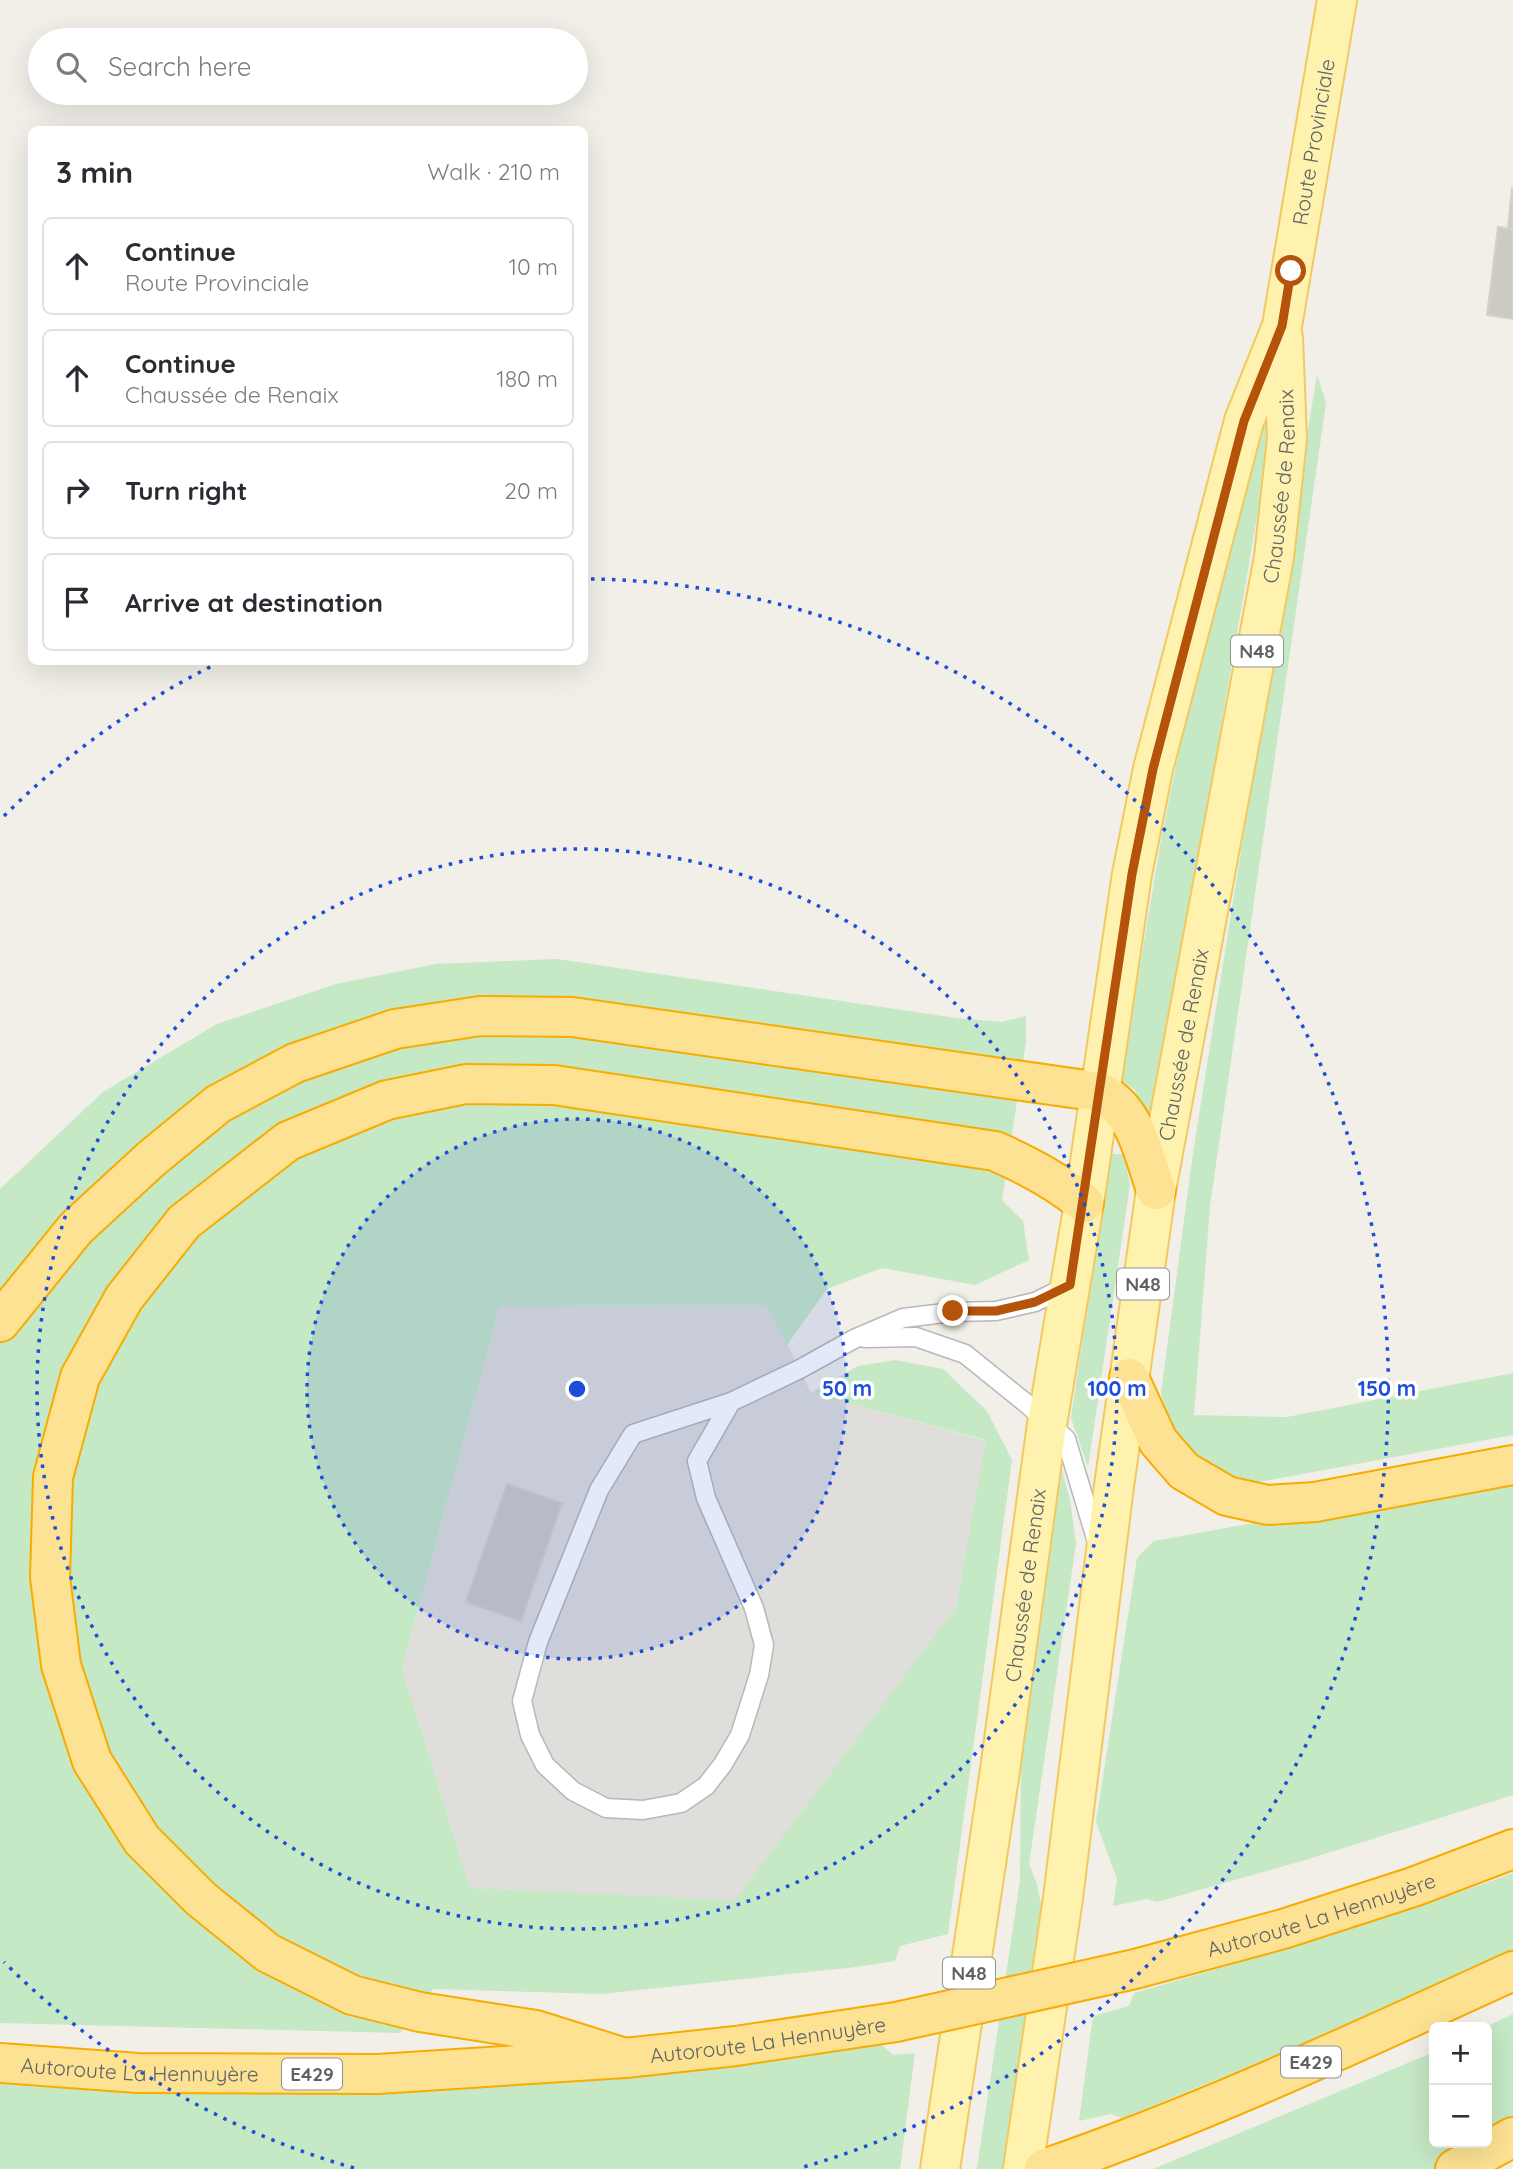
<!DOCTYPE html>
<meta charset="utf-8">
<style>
body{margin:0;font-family:Quicksand,sans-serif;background:#f7f7f7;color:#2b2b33}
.controls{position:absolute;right:21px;bottom:21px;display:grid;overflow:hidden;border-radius:10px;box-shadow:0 7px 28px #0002}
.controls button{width:63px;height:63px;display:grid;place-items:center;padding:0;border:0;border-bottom:2px solid #e1e1e2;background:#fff;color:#2b2b33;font:35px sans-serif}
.stop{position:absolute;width:21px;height:21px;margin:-16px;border:5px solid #b45309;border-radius:50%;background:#fff}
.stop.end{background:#b45309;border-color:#fff;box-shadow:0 2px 7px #0008}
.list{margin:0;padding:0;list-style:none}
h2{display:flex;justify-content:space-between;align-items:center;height:91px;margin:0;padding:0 28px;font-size:30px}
h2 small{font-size:23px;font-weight:400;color:#7c7c81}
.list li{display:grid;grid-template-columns:46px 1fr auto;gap:21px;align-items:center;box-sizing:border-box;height:98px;margin:0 14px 14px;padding:0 14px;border:2px solid #e1e1e2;border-radius:10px}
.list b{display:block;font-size:26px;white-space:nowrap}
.list p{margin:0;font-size:23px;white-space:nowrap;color:#7c7c81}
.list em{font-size:23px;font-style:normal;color:#7c7c81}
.icon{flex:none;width:38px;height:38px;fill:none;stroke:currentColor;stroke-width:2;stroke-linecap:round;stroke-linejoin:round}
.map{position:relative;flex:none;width:1513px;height:2169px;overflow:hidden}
.search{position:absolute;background:#fff;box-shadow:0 7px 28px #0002;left:28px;top:28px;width:560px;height:77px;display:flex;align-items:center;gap:18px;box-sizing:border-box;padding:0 24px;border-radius:38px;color:#7c7c81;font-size:26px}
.panel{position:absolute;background:#fff;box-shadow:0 7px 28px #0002;left:28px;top:126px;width:560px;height:539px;border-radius:10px}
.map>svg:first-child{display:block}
.industrial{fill:#e0deda}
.green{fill:#c5e8c5}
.building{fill:#cccac5;stroke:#d6d1c6;stroke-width:2}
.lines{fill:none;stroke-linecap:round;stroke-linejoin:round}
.service-casing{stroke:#b5b8bc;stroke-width:21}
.primary-casing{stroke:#f2c960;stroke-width:42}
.motorway-casing{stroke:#f9ab00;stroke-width:42}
.service{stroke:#fff;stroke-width:18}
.primary{stroke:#fff2af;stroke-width:38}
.motorway{stroke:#fde293;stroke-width:38}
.motorway-bridge-casing{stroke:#f9ab00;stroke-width:42;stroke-linecap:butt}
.motorway-bridge{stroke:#fde293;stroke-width:38}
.route{stroke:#b45309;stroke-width:9}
.ring{fill:none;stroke:#1d4ed8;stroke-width:3.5;stroke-dasharray:3.5 7}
.labels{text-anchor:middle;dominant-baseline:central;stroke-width:7;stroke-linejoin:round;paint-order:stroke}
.shield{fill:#fff;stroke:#8f9295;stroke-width:2}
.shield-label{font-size:19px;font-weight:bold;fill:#5f6368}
.street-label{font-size:21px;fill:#5f6368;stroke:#fff}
.centre{fill:#1d4ed8;stroke:#fff;stroke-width:3.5}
.ring-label{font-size:21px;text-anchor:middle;font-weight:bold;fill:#1d4ed8;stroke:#fff;stroke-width:7;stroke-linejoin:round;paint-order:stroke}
</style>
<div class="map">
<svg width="1513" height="2169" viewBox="0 0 1513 2169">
<rect width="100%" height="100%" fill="#f1efe8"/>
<path class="industrial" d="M768,1305L811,1393L987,1441L956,1607L735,1901L470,1888L402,1668L500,1306Z"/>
<g class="green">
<path d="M1275,370L1269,447L1222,721L1154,1160L1135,1090L1121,1080L1162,834L1198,658Z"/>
<path d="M1317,374L1326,403L1210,1206L1194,1415L1287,1417L1513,1373V1435L1248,1484L1203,1466L1173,1441L1161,1393L1193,1153Z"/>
<path d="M557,959L956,1018L1001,1022L1026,1016V1042L1002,1200L1023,1221L1029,1260L975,1285L882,1268L827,1289L787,1345L767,1305L500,1306L402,1668L470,1888L735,1900L956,1607L986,1440L811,1393L858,1366L895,1360L943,1369L987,1411L1012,1460L948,1934L900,1946L895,1961L856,1967L601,1994L433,1989L400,2033L0,2023V1189L103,1092L217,1024L336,984L436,964Z"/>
<path d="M1110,1154H1124L1130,1185L1088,1467L1071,1418Z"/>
<path d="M1061,1466L1070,1500L1076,1544L1029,1864L1037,1884L1042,1910L1007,2169H977L1020,1880L1021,1758Z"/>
<path d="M1513,1476V1795L1302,1861L1157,1902L1147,1899L1113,1906L1117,1879L1096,1822L1137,1558L1154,1541Z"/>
<path d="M1513,1873V1950L1373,2016L1122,2118L1111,2114L1079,2121L1093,2016L1129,2006L1134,1993C1262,1956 1389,1919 1513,1873Z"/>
<path d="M1513,2014V2124L1487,2140L1486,2027Z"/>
<path d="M880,2043L893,2055L915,2053L900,2169H0V2084L37,2087L285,2093L580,2082Z"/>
<path d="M1434,2052V2143H1482L1434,2169H1153Z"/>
</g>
<g class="building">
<path d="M1512,188H1513V229L1508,228Z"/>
<path d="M1498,227L1513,229V319L1487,315Z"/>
<path d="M507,1484L562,1503L521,1621L466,1602Z"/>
</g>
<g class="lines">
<defs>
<g id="service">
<path d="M865,1338L916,1337L965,1354L1027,1404L1066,1439L1097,1542"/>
<path d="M731,1402L697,1461L706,1498L754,1608L764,1645L759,1675L740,1735L723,1764L706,1786L681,1803L643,1810L606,1808L573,1791L545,1765L530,1735L522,1701L538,1642L599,1490L633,1434L731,1402L800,1369L854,1339L903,1318L953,1312L996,1311L1035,1302L1068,1286"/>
</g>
<g id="primary">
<path id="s1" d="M940,2169L999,1777L1047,1424L1084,1203L1132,874L1153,769L1244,421L1282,326L1337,0"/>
<path id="s2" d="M1023,2169L1063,1898L1114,1486L1156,1190L1274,557L1287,439L1283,338"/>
</g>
<g id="motorway">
<path d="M0,1322L76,1228L151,1159L218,1104L295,1063L395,1029L480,1016L572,1017L1100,1092C1136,1110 1144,1155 1156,1190"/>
<path d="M1129,1378L1158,1441L1184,1471L1227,1496L1268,1505L1315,1502L1513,1465"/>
<path id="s3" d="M1135,1969L1283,1929L1413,1887L1513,1849"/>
<path d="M625,2058L536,2030L420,2012L352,1995L268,1953L201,1899L142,1840L92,1761L61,1665L50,1577L53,1477L80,1377L124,1298L184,1222L288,1141L387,1100L466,1084L554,1085L995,1151C1027,1165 1056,1180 1084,1203"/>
<path id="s4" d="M0,2063L138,2073L378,2074L625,2058L736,2046L896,2022"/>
<path d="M1044,2169C1204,2114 1359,2041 1513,1971"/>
<path d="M1455,2169L1513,2137"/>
</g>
</defs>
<use href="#service" class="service-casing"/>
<use href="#primary" class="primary-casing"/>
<use href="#motorway" class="motorway-casing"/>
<use href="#service" class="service"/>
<use href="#primary" class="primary"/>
<use href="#motorway" class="motorway"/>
<defs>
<path id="motorway-bridge" d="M896,2022L1135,1969"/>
</defs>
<use href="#motorway-bridge" class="motorway-bridge-casing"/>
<use href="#motorway-bridge" class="motorway-bridge"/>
</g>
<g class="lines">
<path class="route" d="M953,1311H996L1035,1302L1070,1285L1132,874L1153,769L1244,421L1282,326L1291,271"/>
</g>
<circle cx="577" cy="1389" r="270" fill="#1d4ed8" fill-opacity=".12"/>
<g class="ring">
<circle cx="577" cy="1389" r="270"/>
<circle cx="577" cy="1389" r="540"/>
<path d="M354 2168A810 810 0 0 1 4 1962M4 816A810 810 0 0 1 216 664M591 579A810 810 0 0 1 800 2168"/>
</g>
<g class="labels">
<g class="shield">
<rect x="1231" y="635.5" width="52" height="31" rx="5"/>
<rect x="1117" y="1268.5" width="52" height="31" rx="5"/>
<rect x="943" y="1957.5" width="52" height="31" rx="5"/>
<rect x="1281" y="2046.5" width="60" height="31" rx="5"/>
<rect x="282" y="2058.5" width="60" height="31" rx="5"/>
</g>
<g class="shield-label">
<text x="1257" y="651">N48</text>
<text x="1143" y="1284">N48</text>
<text x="969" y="1973">N48</text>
<text x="1311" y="2062">E429</text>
<text x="312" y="2074">E429</text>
</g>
<g class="street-label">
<text stroke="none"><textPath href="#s1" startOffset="2065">Route Provinciale</textPath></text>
<text stroke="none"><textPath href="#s2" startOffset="1703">Chaussée de Renaix</textPath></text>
<text stroke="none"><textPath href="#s2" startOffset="1136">Chaussée de Renaix</textPath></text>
<text stroke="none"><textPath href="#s1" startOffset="590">Chaussée de Renaix</textPath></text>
<text stroke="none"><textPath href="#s3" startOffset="194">Autoroute La Hennuyère</textPath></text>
<text stroke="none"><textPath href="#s4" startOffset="770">Autoroute La Hennuyère</textPath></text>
<text stroke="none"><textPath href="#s4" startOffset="140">Autoroute La Hennuyère</textPath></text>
</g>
</g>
<circle cx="577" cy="1389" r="10" class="centre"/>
<g class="ring-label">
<text x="847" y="1396">50 m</text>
<text x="1117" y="1396">100 m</text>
<text x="1387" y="1396">150 m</text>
</g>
</svg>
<div class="controls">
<button>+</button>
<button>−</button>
</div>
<div class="stop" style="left:1291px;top:271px"></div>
<div class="stop end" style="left:953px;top:1311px"></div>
<div class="search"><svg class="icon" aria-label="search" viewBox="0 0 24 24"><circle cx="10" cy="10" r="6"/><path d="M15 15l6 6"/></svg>Search here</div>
<section class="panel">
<h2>3 min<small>Walk · 210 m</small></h2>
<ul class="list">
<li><svg class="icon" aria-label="ahead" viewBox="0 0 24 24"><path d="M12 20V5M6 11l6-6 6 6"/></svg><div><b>Continue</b><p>Route Provinciale</p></div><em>10 m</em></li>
<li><svg class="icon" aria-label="ahead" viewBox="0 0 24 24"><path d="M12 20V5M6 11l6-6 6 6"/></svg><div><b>Continue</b><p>Chaussée de Renaix</p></div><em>180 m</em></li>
<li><svg class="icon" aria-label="right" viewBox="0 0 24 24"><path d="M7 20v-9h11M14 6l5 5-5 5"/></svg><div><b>Turn right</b></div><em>20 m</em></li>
<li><svg class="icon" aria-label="arrive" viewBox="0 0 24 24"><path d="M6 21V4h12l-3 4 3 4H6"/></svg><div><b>Arrive at destination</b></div></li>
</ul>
</section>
</div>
